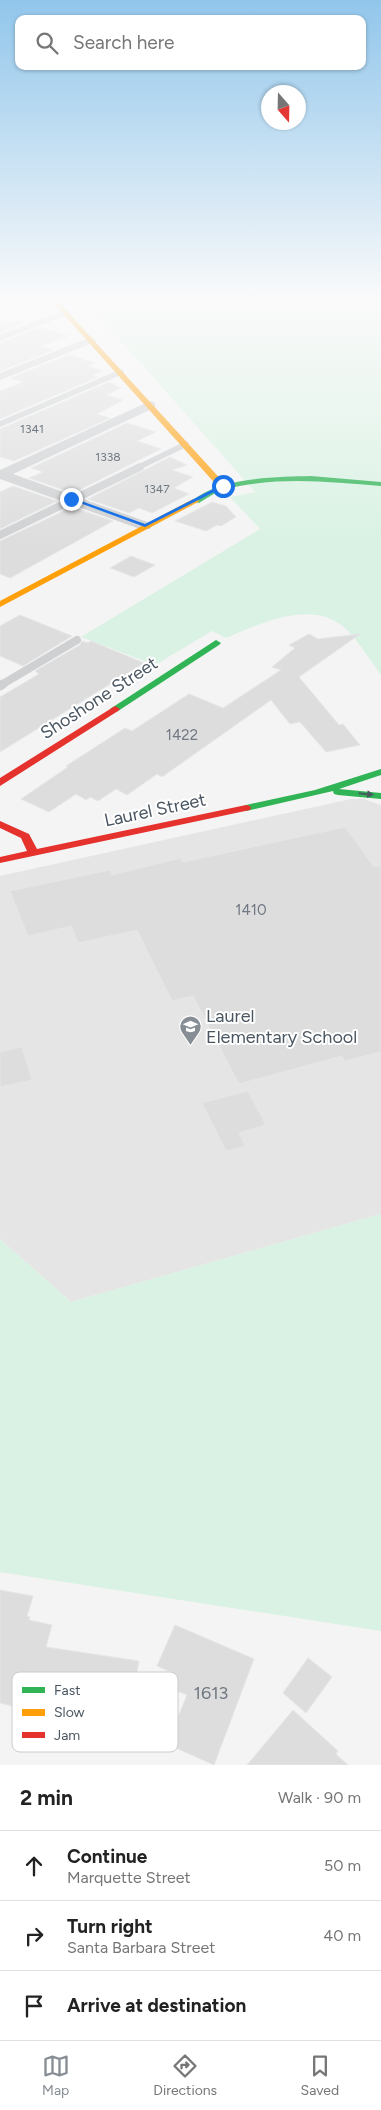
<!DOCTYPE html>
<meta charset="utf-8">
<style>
body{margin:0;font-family:Figtree,sans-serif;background:#f2f2f2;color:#222}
.compass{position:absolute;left:261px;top:85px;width:45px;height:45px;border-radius:50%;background:#fff;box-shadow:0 1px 4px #0004;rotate:160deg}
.stop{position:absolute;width:15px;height:15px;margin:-11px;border:4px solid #1a73e8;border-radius:50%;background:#fff}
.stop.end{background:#1a73e8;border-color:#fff;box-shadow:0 1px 5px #0008}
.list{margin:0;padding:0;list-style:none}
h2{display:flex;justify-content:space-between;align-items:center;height:65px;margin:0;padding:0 20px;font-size:21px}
h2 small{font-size:16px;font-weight:400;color:#767676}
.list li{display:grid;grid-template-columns:32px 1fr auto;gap:15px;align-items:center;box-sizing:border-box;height:70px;padding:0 20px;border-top:1px solid #e0e0e0}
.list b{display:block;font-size:19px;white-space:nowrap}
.list p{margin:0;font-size:16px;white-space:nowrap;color:#767676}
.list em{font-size:16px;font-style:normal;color:#767676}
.icon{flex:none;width:28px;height:28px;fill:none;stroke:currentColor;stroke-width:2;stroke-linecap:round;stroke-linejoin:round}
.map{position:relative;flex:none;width:381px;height:1765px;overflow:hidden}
.search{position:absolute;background:#fff;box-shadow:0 1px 4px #0004;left:15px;right:15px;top:15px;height:55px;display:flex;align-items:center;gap:12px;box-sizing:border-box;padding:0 18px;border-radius:10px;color:#767676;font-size:19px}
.sheet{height:275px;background:#fff}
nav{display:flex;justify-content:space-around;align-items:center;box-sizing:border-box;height:70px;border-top:1px solid #e0e0e0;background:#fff;font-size:14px;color:#767676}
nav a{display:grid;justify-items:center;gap:2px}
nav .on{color:#868d94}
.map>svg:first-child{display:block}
.education{fill:#e6e5e6}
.green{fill:#d9f2e3}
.building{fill:#ddddde;stroke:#e5e6e7}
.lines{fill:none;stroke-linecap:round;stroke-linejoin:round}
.lane-far2{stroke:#ced0d2;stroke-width:5.5}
.lane-far1{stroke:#ced0d2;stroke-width:8}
.lane{stroke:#ced0d2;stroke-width:9}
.street{fill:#ced0d2;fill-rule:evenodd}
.fast{fill:#30b455;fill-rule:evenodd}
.slow{fill:#ff9f0a;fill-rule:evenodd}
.jam{fill:#e5322d;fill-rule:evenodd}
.oneway{fill:#495b60}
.route{fill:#1a73e8}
.labels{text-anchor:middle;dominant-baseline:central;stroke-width:4;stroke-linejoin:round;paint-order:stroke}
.far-number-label{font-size:12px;fill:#707881}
.number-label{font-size:15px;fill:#707881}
.street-label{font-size:18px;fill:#4a5661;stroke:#fff}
.poi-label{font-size:18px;fill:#4a5661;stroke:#fff;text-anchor:start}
.near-number-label{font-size:18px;fill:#707881}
.key{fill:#fff;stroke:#c9ccd0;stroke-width:1}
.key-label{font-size:14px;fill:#4a5661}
</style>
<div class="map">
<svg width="381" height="1765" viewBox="0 0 381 1765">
<rect width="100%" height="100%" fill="#f4f4f4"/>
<path class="education" d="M351,799H364L381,805V1214L71,1302L0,1239V876Z"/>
<g class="green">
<path d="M82,297H381V675C370,660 359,642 346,629C313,598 261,623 226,638L212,631L155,665L81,637L260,529L230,497L255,492Z"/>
<path d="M381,1214V1631L0,1572V1239L71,1302Z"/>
</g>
<g class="building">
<path d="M16,320L26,323L0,333V326Z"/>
<path d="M41,327L69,336L41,346L53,350L0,371V343Z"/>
<path d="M69,355L95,363L88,366L102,371L92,375L98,377L0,419V391L23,382L10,378Z"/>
<path d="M109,382L121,388L106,395L123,400L97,414L110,418L14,461L0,457V429Z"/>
<path d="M127,423L156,432L137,441L161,449L73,493L29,478L43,472L31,468Z"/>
<path d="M170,457L187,465L172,470L193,477L174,488L189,494L152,513L139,508L129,513L88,499Z"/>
<path d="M13,486L57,501L0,529V492Z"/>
<path d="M212,502L226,506L236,517L221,526L217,525L206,531L175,521Z"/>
<path d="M72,507L113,521L10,578L0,574V541Z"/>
<path d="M131,556L155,565L134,577L110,568Z"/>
<path d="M20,615L72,636L23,666L0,656V626Z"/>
<path d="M309,634L318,639L360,634L299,677L339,725L343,724L360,745L326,752L300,722L290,724L271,700L162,777L157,774L127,795L116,789L98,801L90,797L86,800L76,794L49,812L21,799L68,767L66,766L125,728L132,731L189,694L223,708L281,670L272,667L295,648L289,645Z"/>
<path d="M82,641L88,643L91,641L144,663L0,752V697L39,674L35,671L80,645Z"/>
<path d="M345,827L374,867L381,865V1052L345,1061L342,1056L239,1084L193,996L172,1001L137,930L78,943L71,926L28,936L10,891L110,870L112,875L181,858L183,862Z"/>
<path d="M22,1047L32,1080L0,1087V1052Z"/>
<path d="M248,1091L266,1125L239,1133L245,1146L226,1151L202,1103Z"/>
<path d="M0,1590L33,1596L27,1616L30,1617L29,1620L52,1625L46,1647L139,1661L127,1729L98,1724L100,1713L30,1703L28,1710L0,1703Z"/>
<path d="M175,1625L254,1659L214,1765L167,1744L187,1695L172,1689L177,1675L157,1666Z"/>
<path d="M308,1658L332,1677L306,1713L283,1693Z"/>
<path d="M293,1710L338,1751L336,1754L348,1765H247Z"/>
</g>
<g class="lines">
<g class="lane-far2">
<path d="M0,338L67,312"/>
<path d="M0,424L121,372"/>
<path d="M137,468L186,444"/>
</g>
<g class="lane-far1">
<path d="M0,535L140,467"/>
<path d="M1,685L77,640"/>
</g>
<path class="lane" d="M0,686L3,684"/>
<g class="street">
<path d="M13,297H27L26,299L0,307V301Z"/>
<path d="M91,337L97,340L95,342L0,380V373Z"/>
<path d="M150,401L154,402L156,405L154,408L13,474L150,523L152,526L150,529H140L0,479V470Z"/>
</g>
<g class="fast">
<path d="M311,476L381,482V486C330,482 277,476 226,489C217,491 207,498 199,503L192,501C219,477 276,477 311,476Z"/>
<path d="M216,640L221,643L219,645L118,711L115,712L110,709Z"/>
<path d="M381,769V775L339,789L381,793V799L338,795L334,794L333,791L246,811L241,808L246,805L315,790Z"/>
</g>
<g class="slow">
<path d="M48,297H54L226,485V489H220Z"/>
<path d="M193,499L200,501L0,607V601Z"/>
</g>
<g class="jam">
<path d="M115,706L120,709L118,711L0,786V778Z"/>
<path d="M246,805L250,806L251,808L250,810L0,863V857L27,851L21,838L0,828V821L29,834L37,849Z"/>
</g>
</g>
<defs><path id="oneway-solid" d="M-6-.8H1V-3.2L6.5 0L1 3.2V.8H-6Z" transform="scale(1.25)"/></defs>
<use class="oneway" href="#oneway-solid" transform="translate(366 794) rotate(6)"/>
<linearGradient id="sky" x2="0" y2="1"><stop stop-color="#91c6eb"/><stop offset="0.55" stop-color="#fafafa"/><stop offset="1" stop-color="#fafafa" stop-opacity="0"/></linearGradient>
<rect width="381" height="544" fill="url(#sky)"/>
<path class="route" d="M221,485L226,486L145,527L69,499L73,498L145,524Z"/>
<defs>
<symbol id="school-pin" viewBox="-11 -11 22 30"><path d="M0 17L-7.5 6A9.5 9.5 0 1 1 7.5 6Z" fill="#868d94" stroke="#fff"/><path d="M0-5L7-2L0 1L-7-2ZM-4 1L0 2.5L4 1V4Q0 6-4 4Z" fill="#fff"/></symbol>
</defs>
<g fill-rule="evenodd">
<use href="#school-pin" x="178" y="1014" width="25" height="34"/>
</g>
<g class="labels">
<g class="far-number-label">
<text x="32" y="429">1341</text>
<text x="108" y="457">1338</text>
<text x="157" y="489">1347</text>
</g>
<g class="number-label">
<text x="182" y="735">1422</text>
<text x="251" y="910">1410</text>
</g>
<g class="street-label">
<text transform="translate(99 698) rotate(-33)">Shoshone Street</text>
<text transform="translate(155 810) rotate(-12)">Laurel Street</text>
</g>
<g class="poi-label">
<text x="206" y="1016">Laurel<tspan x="206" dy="21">Elementary School</tspan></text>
</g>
<g class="near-number-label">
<text x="211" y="1693">1613</text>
</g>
</g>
<rect x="12" y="1672" width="166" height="80" rx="8" class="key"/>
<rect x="22" y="1687" width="23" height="6" fill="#30b455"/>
<rect x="22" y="1709" width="23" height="7" fill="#ff9f0a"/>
<rect x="22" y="1732" width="23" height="6" fill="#e5322d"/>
<g class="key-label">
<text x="54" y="1695">Fast</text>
<text x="54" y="1717">Slow</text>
<text x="54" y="1740">Jam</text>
</g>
</svg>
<svg class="compass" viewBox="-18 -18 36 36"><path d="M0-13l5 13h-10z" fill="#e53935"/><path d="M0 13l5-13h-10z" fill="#767676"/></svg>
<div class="stop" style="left:223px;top:486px"></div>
<div class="stop end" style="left:71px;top:499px"></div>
<div class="search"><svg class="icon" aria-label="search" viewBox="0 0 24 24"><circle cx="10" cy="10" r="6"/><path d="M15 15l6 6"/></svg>Search here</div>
</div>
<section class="sheet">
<h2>2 min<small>Walk · 90 m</small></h2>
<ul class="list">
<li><svg class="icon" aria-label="ahead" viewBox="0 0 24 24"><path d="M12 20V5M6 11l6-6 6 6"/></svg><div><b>Continue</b><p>Marquette Street</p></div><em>50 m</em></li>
<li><svg class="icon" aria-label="right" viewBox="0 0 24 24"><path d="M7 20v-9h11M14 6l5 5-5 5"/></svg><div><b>Turn right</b><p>Santa Barbara Street</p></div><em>40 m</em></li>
<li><svg class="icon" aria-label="arrive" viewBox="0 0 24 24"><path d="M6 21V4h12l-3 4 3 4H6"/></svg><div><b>Arrive at destination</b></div></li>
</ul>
</section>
<nav>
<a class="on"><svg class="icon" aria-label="map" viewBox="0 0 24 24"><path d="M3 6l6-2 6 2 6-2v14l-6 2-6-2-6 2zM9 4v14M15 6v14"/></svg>Map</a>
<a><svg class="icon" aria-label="directions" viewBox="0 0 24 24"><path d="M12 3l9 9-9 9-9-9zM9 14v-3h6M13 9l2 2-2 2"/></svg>Directions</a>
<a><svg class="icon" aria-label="saved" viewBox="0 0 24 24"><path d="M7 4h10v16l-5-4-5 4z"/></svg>Saved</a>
</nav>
